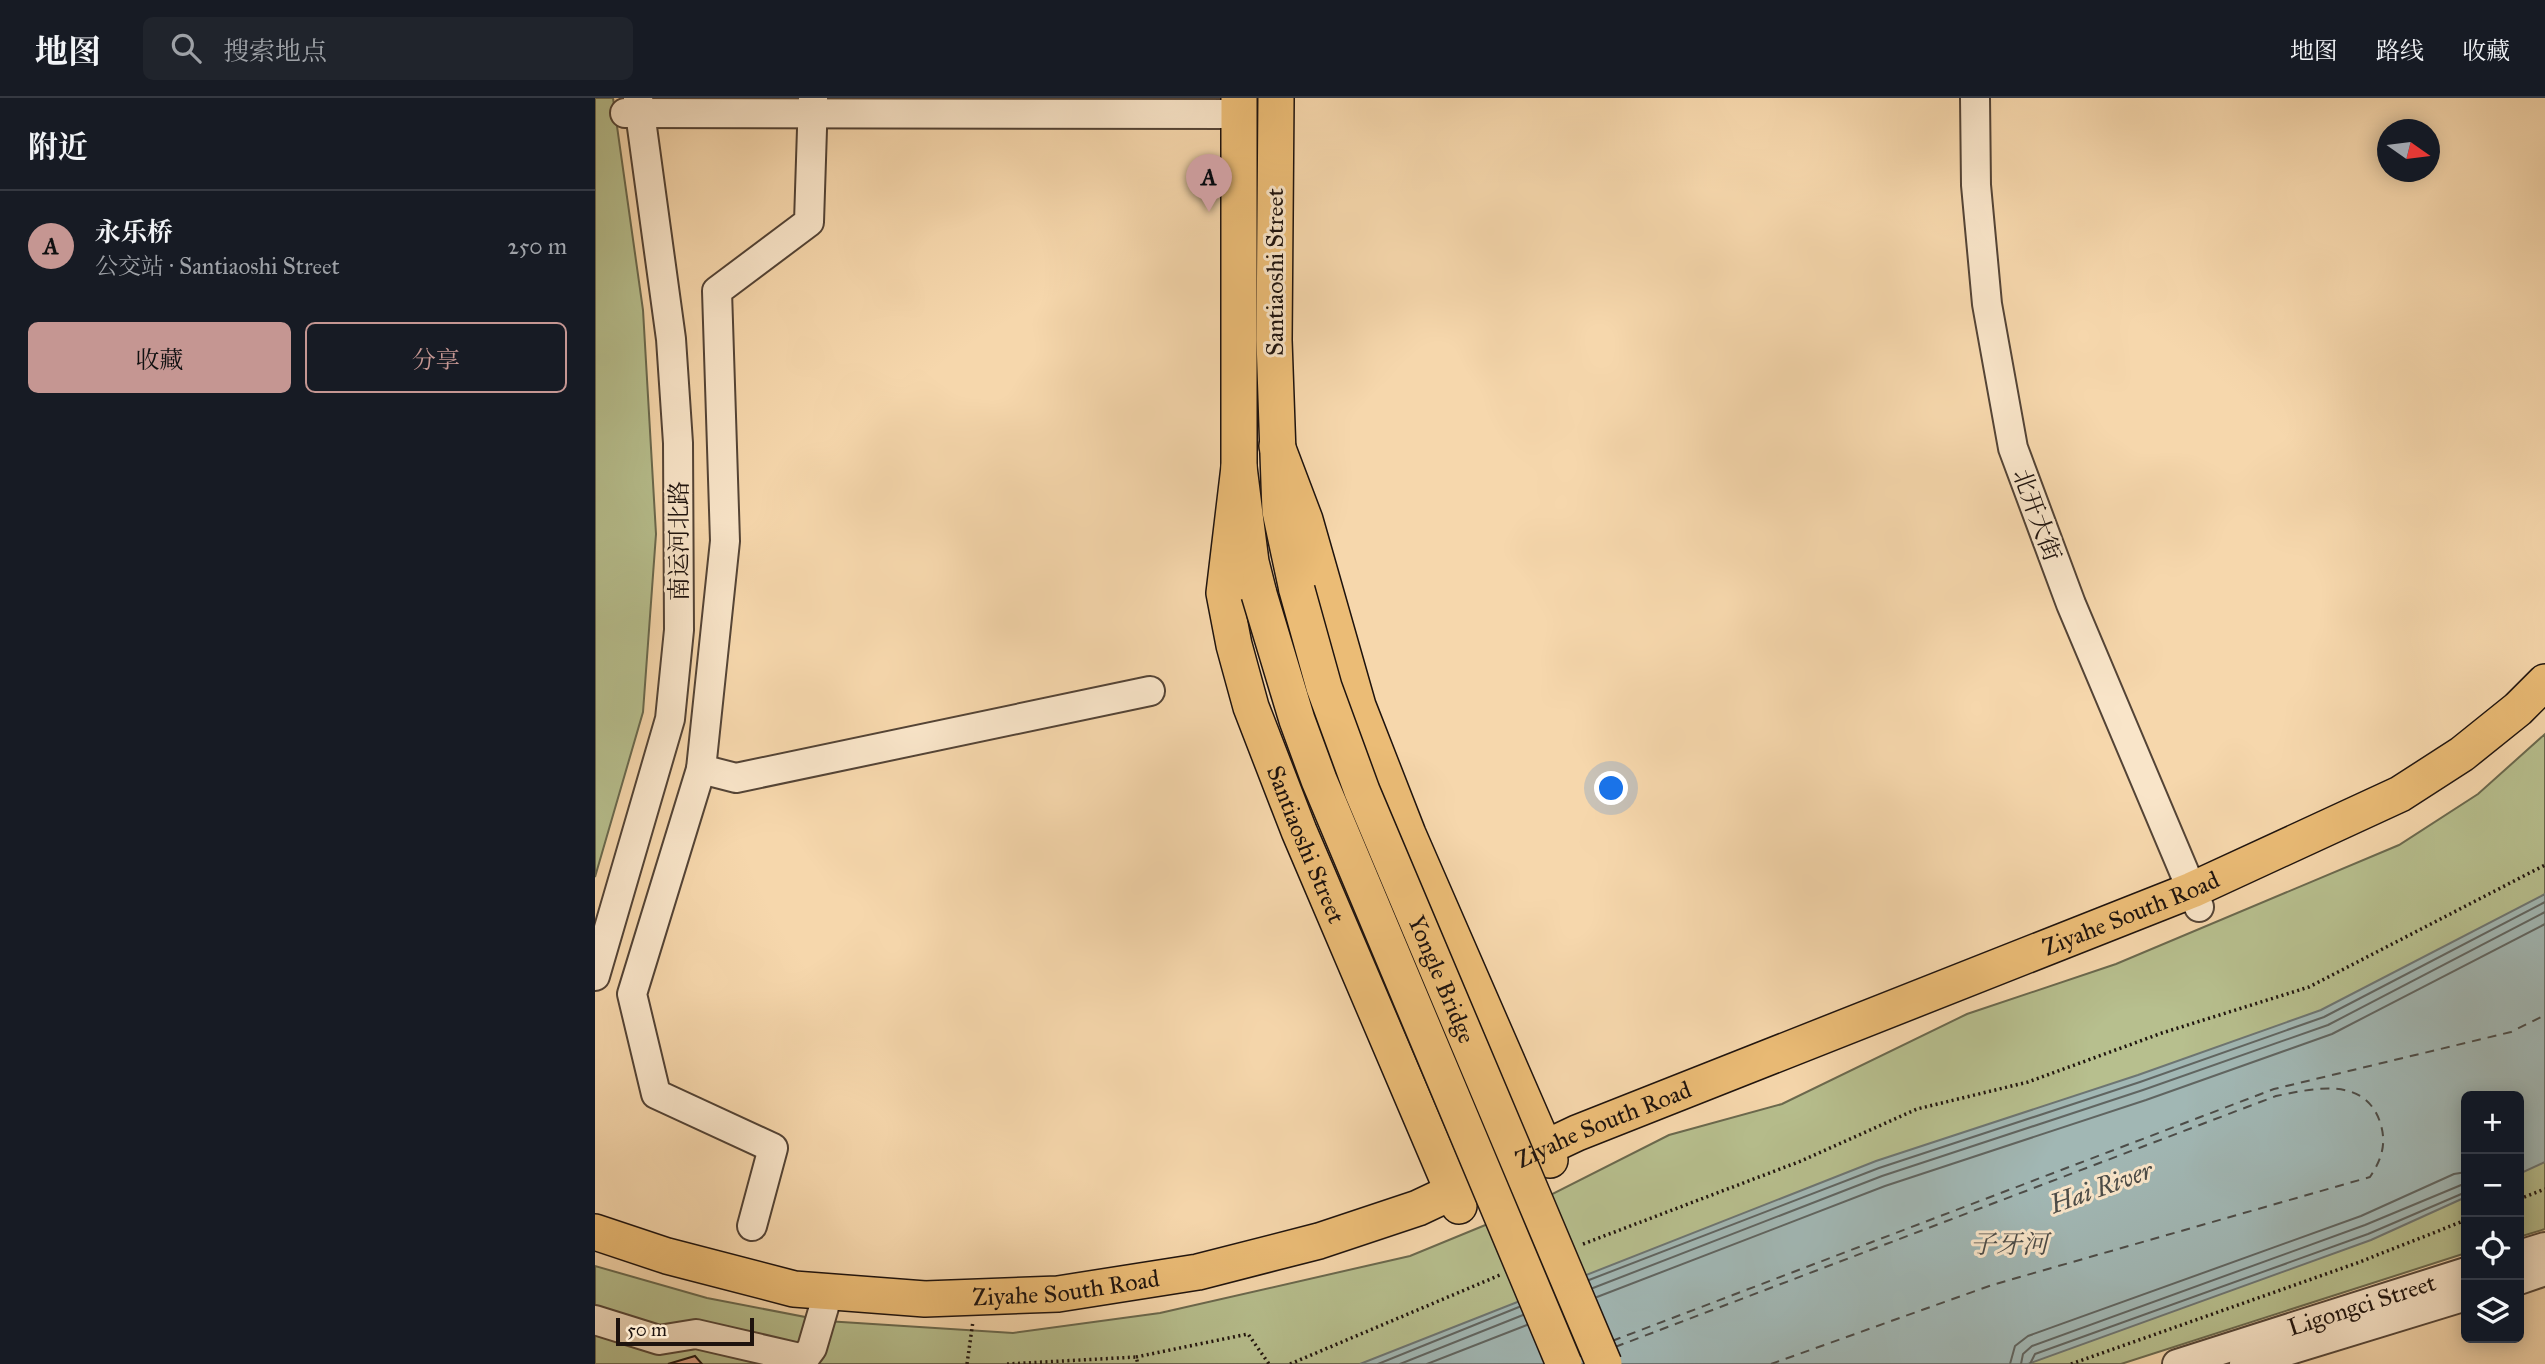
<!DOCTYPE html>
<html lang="zh">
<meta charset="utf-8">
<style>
body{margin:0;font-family:"IM FELL Great Primer","Noto Serif SC",serif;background:#20242c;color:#f1f3f6}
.controls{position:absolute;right:21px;bottom:21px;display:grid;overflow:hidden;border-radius:10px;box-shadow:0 4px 18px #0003}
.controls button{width:63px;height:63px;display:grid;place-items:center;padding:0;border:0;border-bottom:2px solid #363941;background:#171b24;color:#f1f3f6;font:35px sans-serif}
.compass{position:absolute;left:1782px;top:21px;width:63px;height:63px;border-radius:50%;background:#171b24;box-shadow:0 4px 18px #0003;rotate:104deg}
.scale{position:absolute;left:21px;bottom:18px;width:138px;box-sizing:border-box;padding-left:7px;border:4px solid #1e130e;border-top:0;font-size:19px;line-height:24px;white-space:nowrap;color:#1e130e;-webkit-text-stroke:5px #f9e5c9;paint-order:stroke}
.you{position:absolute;left:1017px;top:691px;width:24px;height:24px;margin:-18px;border:5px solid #fff;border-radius:50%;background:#1a73e8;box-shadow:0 0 0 10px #1a73e833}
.badge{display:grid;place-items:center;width:46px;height:46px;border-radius:50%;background:#c59692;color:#111;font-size:23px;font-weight:700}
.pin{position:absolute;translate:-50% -58px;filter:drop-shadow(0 2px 4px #0008)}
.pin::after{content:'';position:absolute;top:37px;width:24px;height:21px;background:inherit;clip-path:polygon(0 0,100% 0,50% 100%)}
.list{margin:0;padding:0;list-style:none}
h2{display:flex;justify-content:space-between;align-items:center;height:91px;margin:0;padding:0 28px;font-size:30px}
h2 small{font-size:23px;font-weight:400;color:#9ea1a6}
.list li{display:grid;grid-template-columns:46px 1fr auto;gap:21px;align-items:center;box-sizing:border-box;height:112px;padding:0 28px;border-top:2px solid #363941}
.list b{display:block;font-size:26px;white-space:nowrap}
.list p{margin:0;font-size:23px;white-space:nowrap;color:#9ea1a6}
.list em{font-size:23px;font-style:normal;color:#9ea1a6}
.actions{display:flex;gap:14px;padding:21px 28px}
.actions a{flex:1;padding:16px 0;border:2px solid #c59692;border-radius:10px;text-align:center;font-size:24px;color:#c59692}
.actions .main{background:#c59692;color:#111}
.icon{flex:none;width:38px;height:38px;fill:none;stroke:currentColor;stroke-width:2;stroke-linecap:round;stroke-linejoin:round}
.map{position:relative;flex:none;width:1950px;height:1266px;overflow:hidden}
header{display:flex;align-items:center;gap:42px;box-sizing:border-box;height:98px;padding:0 35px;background:#171b24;border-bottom:2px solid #363941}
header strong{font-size:33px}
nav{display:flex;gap:38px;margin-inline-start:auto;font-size:24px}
.search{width:490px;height:63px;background:#20242c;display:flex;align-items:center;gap:18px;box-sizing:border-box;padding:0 24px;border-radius:10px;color:#9ea1a6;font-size:26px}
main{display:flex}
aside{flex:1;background:#171b24}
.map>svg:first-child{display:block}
.green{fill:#b7bf8e;stroke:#6a694e;stroke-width:2}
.water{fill:#a1b7b4;stroke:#6d7572;stroke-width:2}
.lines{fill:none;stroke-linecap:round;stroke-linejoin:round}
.shore{stroke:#606561;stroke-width:2}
.ferry{stroke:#4c4c48;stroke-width:2;stroke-dasharray:9 7;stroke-linecap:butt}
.building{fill:#e2a389;stroke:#1e130e;stroke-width:2}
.minor-casing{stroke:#544436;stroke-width:32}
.major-casing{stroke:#1e130e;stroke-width:38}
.path{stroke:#1e130e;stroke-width:3.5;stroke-dasharray:2 3.5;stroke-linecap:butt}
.minor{stroke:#f9e5c9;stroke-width:28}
.major{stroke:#ebbc76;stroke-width:35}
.major-bridge-casing{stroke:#1e130e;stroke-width:38;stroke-linecap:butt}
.major-bridge{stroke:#ebbc76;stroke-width:35}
.labels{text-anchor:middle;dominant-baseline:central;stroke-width:6;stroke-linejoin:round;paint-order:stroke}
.street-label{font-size:24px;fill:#1e130e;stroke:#f9e5c9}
.water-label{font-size:26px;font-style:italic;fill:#4c4c48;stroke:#f9e5c9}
</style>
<header>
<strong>地图</strong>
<div class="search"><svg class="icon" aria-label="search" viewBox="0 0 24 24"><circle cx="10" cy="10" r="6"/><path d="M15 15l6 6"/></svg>搜索地点</div>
<nav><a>地图</a><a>路线</a><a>收藏</a></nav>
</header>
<main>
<aside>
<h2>附近<small></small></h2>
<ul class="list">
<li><span class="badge">A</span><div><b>永乐桥</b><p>公交站 · Santiaoshi Street</p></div><em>250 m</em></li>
</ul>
<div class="actions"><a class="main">收藏</a><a>分享</a></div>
</aside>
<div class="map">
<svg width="1950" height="1266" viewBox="0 0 1950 1266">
<rect width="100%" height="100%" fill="#f6d7ac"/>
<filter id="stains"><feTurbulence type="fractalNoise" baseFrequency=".00286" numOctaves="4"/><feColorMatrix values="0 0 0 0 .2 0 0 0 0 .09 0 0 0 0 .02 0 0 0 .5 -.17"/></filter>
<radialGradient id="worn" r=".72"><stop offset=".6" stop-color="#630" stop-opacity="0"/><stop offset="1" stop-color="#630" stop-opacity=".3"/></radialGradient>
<g class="green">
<path d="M0,0H18L48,212L61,436L48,614L0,779Z"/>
<path d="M1950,636V1131L1924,1139V998H1871V1155L1526,1266H0V1168L112,1200L231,1223L418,1235L565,1215L815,1158L922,1114L1074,1037L1187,1006L1372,916L1521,866L1804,747L1883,696Z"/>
</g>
<path class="water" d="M1950,796V1064L1924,1076V998H1871V1099L1776,1142L1433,1266H765L1281,1063L1543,977L1726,912Z"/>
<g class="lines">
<g class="shore">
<path d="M994,1182L1284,1070L1545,984L1729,919L1950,804"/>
<path d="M998,1190L1287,1078L1548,992L1733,927L1950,814"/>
<path d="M1002,1199L1290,1088L1551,1002L1737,936L1950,826"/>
<path d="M783,1266L924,1209"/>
<path d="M805,1266L928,1217"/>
<path d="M832,1266L932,1227"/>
<path d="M1415,1266L1420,1248L1433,1238L1766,1118L1859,1076L1871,1074"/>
<path d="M1426,1266L1428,1256L1437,1248L1770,1127L1871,1085"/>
<path d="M1435,1266L1440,1256L1773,1136L1871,1094"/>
</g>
<g class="ferry">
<path d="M1017,1243L1679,991L1916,934L1950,917"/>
<path d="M1020,1249L1681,998C1717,991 1769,977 1785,1024C1792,1045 1787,1061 1775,1079L1397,1187L1176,1266"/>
</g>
</g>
<path class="building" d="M100,1258L107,1266H73Z"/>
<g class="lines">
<defs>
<g id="minor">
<path d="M1380,0L1381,87L1392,206L1418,350L1476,506L1604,809"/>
<path d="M30,15L644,16"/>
<path d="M106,671L141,680L555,593"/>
<path d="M0,878L75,621L84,532L83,345L76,241L43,0"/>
<path d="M157,1128L178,1050L61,996L37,896L106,671L130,443L122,193L214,124L218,0"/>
<path d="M1924,1157L1950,1149"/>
<path d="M1924,1182L1950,1173"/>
<path d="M0,1222L64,1242L101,1236L209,1261L217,1250L229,1209"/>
<path id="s1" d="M1582,1266L1871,1174"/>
<path d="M1649,1266L1871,1198"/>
</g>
<g id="major">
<path d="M644,0V369L656,464L664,496"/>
<path d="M681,0L679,242L685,413L702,492"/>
<path d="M682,348L710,422L763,608L813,736L955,1062"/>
<path id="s2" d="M644,369L629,495L639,547L656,609L704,733L864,1108"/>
<path id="s3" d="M0,1134L72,1158L199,1191L330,1201L463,1196L603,1174L724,1143L823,1110L982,1035L1597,792L1805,696L1867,656L1923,611L1950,584"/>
</g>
</defs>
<use href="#minor" class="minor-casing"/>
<use href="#major" class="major-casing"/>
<g class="path">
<path d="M1924,1101L1950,1091"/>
<path d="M988,1146L1206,1063L1322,1011L1433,984L1567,935L1714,889L1950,767"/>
<path d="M541,1259L653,1236L674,1266"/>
<path d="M372,1266L378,1223"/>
<path d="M412,1266L541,1259L543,1266"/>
<path d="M695,1266L905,1177"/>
<path d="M1476,1266L1762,1165L1871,1122"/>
</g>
<use href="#minor" class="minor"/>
<use href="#major" class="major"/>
<defs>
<g id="major-bridge">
<path id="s4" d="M702,492L729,589L767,693L1009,1266"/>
<path d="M664,496L702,622L724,682L969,1266"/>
</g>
</defs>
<use href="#major-bridge" class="major-bridge-casing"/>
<use href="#major-bridge" class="major-bridge"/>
</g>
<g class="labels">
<g class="street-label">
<text transform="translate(680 174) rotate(-90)">Santiaoshi Street</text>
<text transform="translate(1442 417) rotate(70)">北开大街</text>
<text transform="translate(84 443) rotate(-90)">南运河北路</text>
<text stroke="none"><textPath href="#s2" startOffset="392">Santiaoshi Street</textPath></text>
<text stroke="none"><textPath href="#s3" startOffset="1614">Ziyahe South Road</textPath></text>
<text stroke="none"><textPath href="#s4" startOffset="416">Yongle Bridge</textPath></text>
<text stroke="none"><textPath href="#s3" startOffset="1046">Ziyahe South Road</textPath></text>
<text stroke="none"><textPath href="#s3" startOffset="480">Ziyahe South Road</textPath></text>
<text stroke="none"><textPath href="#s1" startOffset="194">Ligongci Street</textPath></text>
</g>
<g class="water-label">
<text transform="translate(1506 1089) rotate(-20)">Hai River</text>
<text x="1414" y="1146">子牙河</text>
</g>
</g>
<rect width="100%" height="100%" filter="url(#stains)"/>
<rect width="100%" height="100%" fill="url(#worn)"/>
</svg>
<div class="controls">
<button>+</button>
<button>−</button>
<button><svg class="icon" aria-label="locate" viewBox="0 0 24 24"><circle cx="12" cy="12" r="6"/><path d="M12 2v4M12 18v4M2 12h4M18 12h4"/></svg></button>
<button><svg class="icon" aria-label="layers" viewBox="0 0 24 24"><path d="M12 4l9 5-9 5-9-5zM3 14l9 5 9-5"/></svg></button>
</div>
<svg class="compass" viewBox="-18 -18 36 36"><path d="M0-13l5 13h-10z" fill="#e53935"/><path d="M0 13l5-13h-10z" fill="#9ea1a6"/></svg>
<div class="scale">50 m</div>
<div class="you"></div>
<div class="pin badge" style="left:614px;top:114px">A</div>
</div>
</main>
